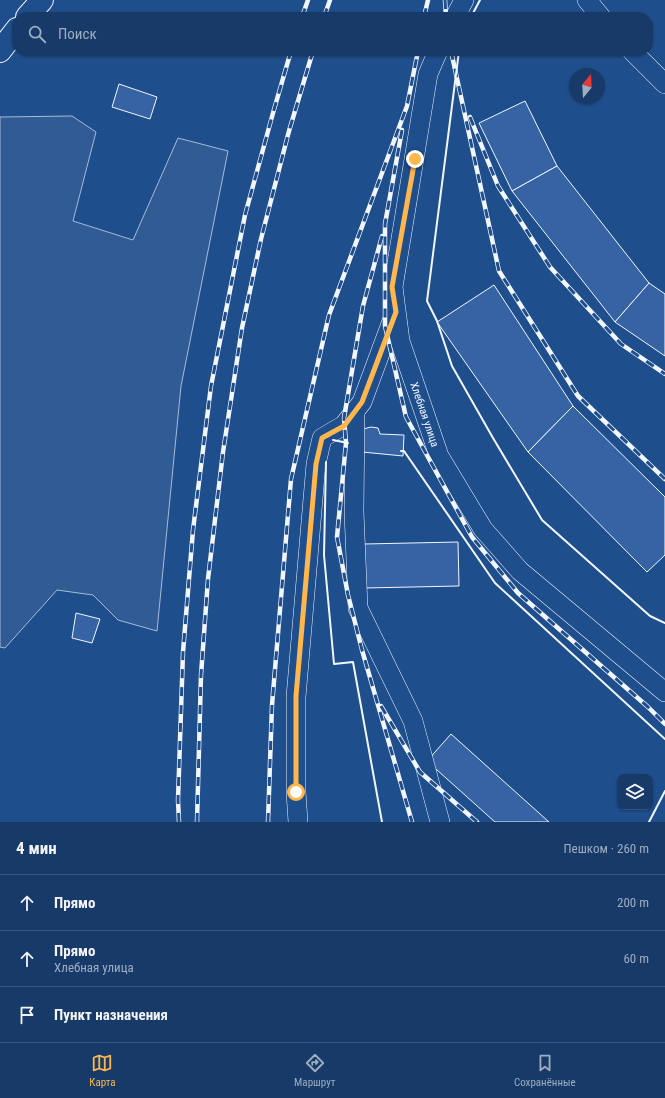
<!DOCTYPE html>
<html lang="ru">
<meta charset="utf-8">
<style>
body{margin:0;font-family:"Roboto Condensed",sans-serif;background:#20416f;color:#f1f3f6}
.controls{position:absolute;right:12px;bottom:12px;display:grid;overflow:hidden;border-radius:8px;box-shadow:0 1px 3px #0004}
.controls button{width:36px;height:36px;display:grid;place-items:center;padding:0;border:0;border-bottom:1px solid #36547d;background:#173a69;color:#f1f3f6;font:20px sans-serif}
.compass{position:absolute;left:569px;top:68px;width:36px;height:36px;border-radius:50%;background:#173a69;box-shadow:0 1px 3px #0004;rotate:18deg}
.stop{position:absolute;width:12px;height:12px;margin:-9px;border:3px solid #ffb74d;border-radius:50%;background:#fff}
.stop.end{background:#ffb74d;border-color:#fff;box-shadow:0 1px 4px #0008}
.list{margin:0;padding:0;list-style:none}
h2{display:flex;justify-content:space-between;align-items:center;height:52px;margin:0;padding:0 16px;font-size:17px}
h2 small{font-size:13px;font-weight:400;color:#9eadc0}
.list li{display:grid;grid-template-columns:26px 1fr auto;gap:12px;align-items:center;box-sizing:border-box;height:56px;padding:0 16px;border-top:1px solid #36547d}
.list b{display:block;font-size:15px;white-space:nowrap}
.list p{margin:0;font-size:13px;white-space:nowrap;color:#9eadc0}
.list em{font-size:13px;font-style:normal;color:#9eadc0}
.icon{flex:none;width:22px;height:22px;fill:none;stroke:currentColor;stroke-width:2;stroke-linecap:round;stroke-linejoin:round}
.map{position:relative;flex:none;width:665px;height:822px;overflow:hidden}
.search{position:absolute;background:#173a69;box-shadow:0 1px 3px #0004;left:12px;right:12px;top:12px;height:44px;display:flex;align-items:center;gap:10px;box-sizing:border-box;padding:0 14px;border-radius:16px;color:#9eadc0;font-size:15px}
.sheet{height:220px;background:#173a69}
nav{display:flex;justify-content:space-around;align-items:center;box-sizing:border-box;height:56px;border-top:1px solid #36547d;background:#173a69;font-size:11px;color:#9eadc0}
nav a{display:grid;justify-items:center;gap:2px}
nav .on{color:#ffb74d}
.map>svg:first-child{display:block}
.green{fill:#305b95;stroke:#a8bbd7}
.building{fill:#3563a3;stroke:#f2f6ff}
.lines{fill:none;stroke-linecap:round;stroke-linejoin:round}
.minor-casing{stroke:#f2f6ff;stroke-width:20}
.major-casing{stroke:#f2f6ff;stroke-width:24}
.minor{stroke:#1f4e8c;stroke-width:19}
.major{stroke:#1f4e8c;stroke-width:22}
.rail-casing{stroke:#f2f6ff;stroke-width:4.5}
.rail{stroke:#1f4e8c;stroke-width:3;stroke-dasharray:9;stroke-linecap:butt}
.wall{stroke:#f2f6ff;stroke-width:2}
.route{stroke:#ffb74d;stroke-width:5}
.labels{text-anchor:middle;dominant-baseline:central;stroke-width:3;stroke-linejoin:round;paint-order:stroke}
.street-label{font-size:11px;fill:#f2f6ff;stroke:#1f4e8c}
</style>
<div class="map">
<svg width="665" height="822" viewBox="0 0 665 822">
<rect width="100%" height="100%" fill="#1f4e8c"/>
<path class="green" d="M72,116L96,132L73,221L133,240L178,138L228,151L181,386L157,631L118,620L93,595L57,590L5,648L0,647V117Z"/>
<g class="building">
<path d="M119,84L157,97L150,119L112,107Z"/>
<path d="M525,101L557,166L512,191L479,123Z"/>
<path d="M557,166L649,283L615,322L512,191Z"/>
<path d="M649,283L665,294V356L615,322Z"/>
<path d="M494,285L573,406L528,452L437,322Z"/>
<path d="M573,406L665,497V555L647,572L528,452Z"/>
<path d="M371,427L378,428L380,434L404,435L403,456L362,452L363,429Z"/>
<path d="M458,542L459,586L365,588L364,544Z"/>
<path d="M76,613L100,619L92,643L72,638Z"/>
<path d="M451,734L549,822H495L427,761Z"/>
</g>
<g class="lines">
<defs>
<g id="minor">
<path d="M587,0L601,17"/>
<path d="M455,17L464,0"/>
<path id="s1" d="M438,51L428,74L393,287L400,341L439,456L483,529L520,571L665,692"/>
<path d="M632,51L665,84"/>
<path d="M355,411L354,512L358,608L413,721L440,822"/>
<path d="M298,822L296,792V697L316,464L322,438L344,425L362,402L395,313"/>
</g>
<g id="major">
<path d="M27,17L42,0"/>
<path d="M0,51L17,29"/>
</g>
</defs>
<use href="#minor" class="minor-casing"/>
<use href="#major" class="major-casing"/>
<use href="#minor" class="minor"/>
<use href="#major" class="major"/>
<defs>
<g id="rail">
<path d="M445,0L446,17"/>
<path d="M302,17L308,0"/>
<path d="M324,17L330,0"/>
<path d="M424,17L428,0"/>
<path d="M451,51L499,271L578,396L665,479"/>
<path d="M470,117L498,186L550,267L621,344L665,374"/>
<path d="M402,130L385,224V326L406,417L472,537L518,593L648,707L665,724"/>
<path d="M382,236L363,306L344,418L346,443L337,537L348,595L362,650L412,822"/>
<path d="M381,706L420,772L477,822"/>
<path d="M179,822L178,800L183,652L193,530L211,386L245,215L273,113L291,51"/>
<path d="M197,822L201,675L208,579L223,452L242,328L261,239L289,131L313,51"/>
<path d="M268,822L272,705L291,479L329,315L407,106L418,51"/>
</g>
</defs>
<use href="#rail" class="rail-casing"/>
<use href="#rail" class="rail"/>
<g class="wall">
<path d="M471,17L480,0"/>
<path d="M459,51L427,301L437,321L452,366L493,438L542,520L650,616L665,623"/>
<path d="M333,440L348,443"/>
<path d="M401,451H404L495,583L665,739"/>
<path d="M326,462L324,555L334,664L353,662L382,822"/>
<path d="M649,822L665,791"/>
</g>
</g>
<g class="lines">
<path class="route" d="M296,792V696L316,464L322,438L344,426L362,402L396,312L392,287L415,159"/>
</g>
<g class="labels">
<g class="street-label">
<text stroke="none"><textPath href="#s1" startOffset="373">Хлебная улица</textPath></text>
</g>
</g>
</svg>
<div class="controls">
<button><svg class="icon" aria-label="layers" viewBox="0 0 24 24"><path d="M12 4l9 5-9 5-9-5zM3 14l9 5 9-5"/></svg></button>
</div>
<svg class="compass" viewBox="-18 -18 36 36"><path d="M0-13l5 13h-10z" fill="#e53935"/><path d="M0 13l5-13h-10z" fill="#9eadc0"/></svg>
<div class="stop" style="left:296px;top:792px"></div>
<div class="stop end" style="left:415px;top:159px"></div>
<div class="search"><svg class="icon" aria-label="search" viewBox="0 0 24 24"><circle cx="10" cy="10" r="6"/><path d="M15 15l6 6"/></svg>Поиск</div>
</div>
<section class="sheet">
<h2>4 мин<small>Пешком · 260 m</small></h2>
<ul class="list">
<li><svg class="icon" aria-label="ahead" viewBox="0 0 24 24"><path d="M12 20V5M6 11l6-6 6 6"/></svg><div><b>Прямо</b></div><em>200 m</em></li>
<li><svg class="icon" aria-label="ahead" viewBox="0 0 24 24"><path d="M12 20V5M6 11l6-6 6 6"/></svg><div><b>Прямо</b><p>Хлебная улица</p></div><em>60 m</em></li>
<li><svg class="icon" aria-label="arrive" viewBox="0 0 24 24"><path d="M6 21V4h12l-3 4 3 4H6"/></svg><div><b>Пункт назначения</b></div></li>
</ul>
</section>
<nav>
<a class="on"><svg class="icon" aria-label="map" viewBox="0 0 24 24"><path d="M3 6l6-2 6 2 6-2v14l-6 2-6-2-6 2zM9 4v14M15 6v14"/></svg>Карта</a>
<a><svg class="icon" aria-label="directions" viewBox="0 0 24 24"><path d="M12 3l9 9-9 9-9-9zM9 14v-3h6M13 9l2 2-2 2"/></svg>Маршрут</a>
<a><svg class="icon" aria-label="saved" viewBox="0 0 24 24"><path d="M7 4h10v16l-5-4-5 4z"/></svg>Сохранённые</a>
</nav>
